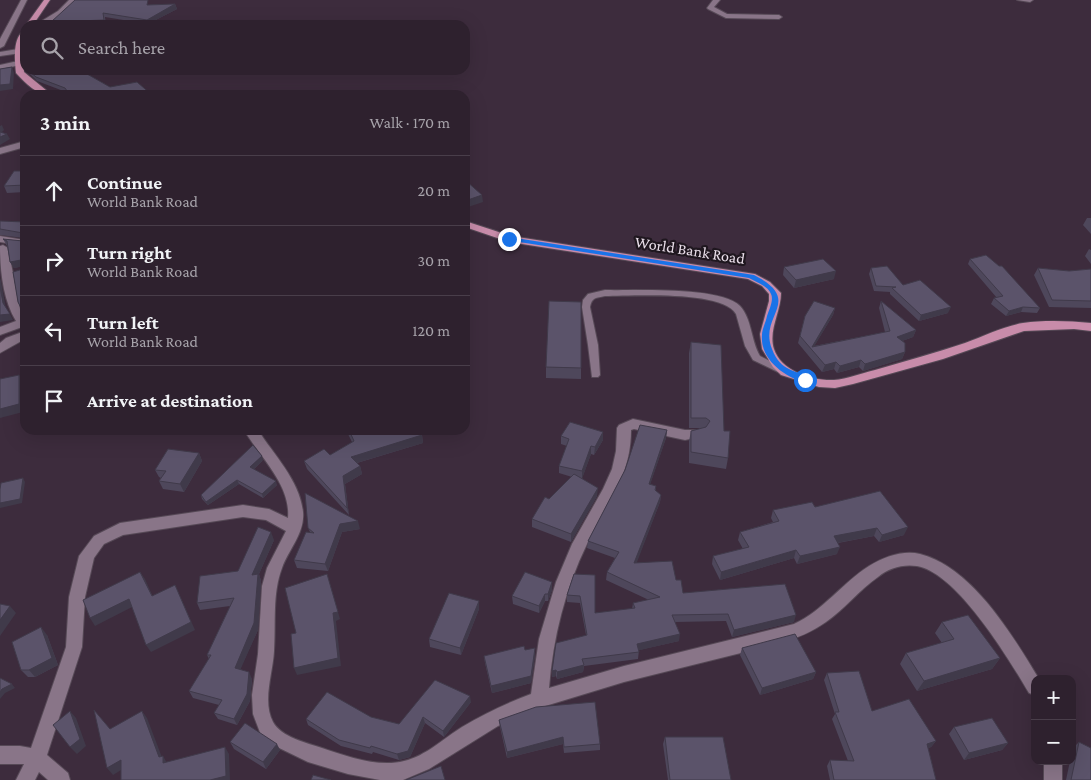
<!DOCTYPE html>
<meta charset="utf-8">
<style>
body{margin:0;font-family:"Crimson Pro",serif;background:#3a2e3a;color:#f1f3f6}
.controls{position:absolute;right:15px;bottom:15px;display:grid;overflow:hidden;border-radius:10px;box-shadow:0 5px 20px #0002}
.controls button{width:45px;height:45px;display:grid;place-items:center;padding:0;border:0;border-bottom:1px solid #493e4a;background:#2e212e;color:#f1f3f6;font:25px sans-serif}
.stop{position:absolute;width:15px;height:15px;margin:-11px;border:4px solid #1a73e8;border-radius:50%;background:#fff}
.stop.end{background:#1a73e8;border-color:#fff;box-shadow:0 1px 5px #0008}
.list{margin:0;padding:0;list-style:none}
h2{display:flex;justify-content:space-between;align-items:center;height:65px;margin:0;padding:0 20px;font-size:21px}
h2 small{font-size:16px;font-weight:400;color:#a7a3aa}
.list li{display:grid;grid-template-columns:32px 1fr auto;gap:15px;align-items:center;box-sizing:border-box;height:70px;padding:0 20px;border-top:1px solid #493e4a}
.list b{display:block;font-size:19px;white-space:nowrap}
.list p{margin:0;font-size:16px;white-space:nowrap;color:#a7a3aa}
.list em{font-size:16px;font-style:normal;color:#a7a3aa}
.icon{flex:none;width:28px;height:28px;fill:none;stroke:currentColor;stroke-width:2;stroke-linecap:round;stroke-linejoin:round}
.map{position:relative;flex:none;width:1091px;height:780px;overflow:hidden}
.search{position:absolute;background:#2e212e;box-shadow:0 5px 20px #0002;left:20px;top:20px;width:450px;height:55px;display:flex;align-items:center;gap:12px;box-sizing:border-box;padding:0 18px;border-radius:15px;color:#a7a3aa;font-size:19px}
.panel{position:absolute;background:#2e212e;box-shadow:0 5px 20px #0002;left:20px;top:90px;width:450px;height:345px;border-radius:15px}
.map>svg:first-child{display:block}
.lines{fill:none;stroke-linecap:round;stroke-linejoin:round}
.service-casing{stroke:#564956;stroke-width:2}
.minor-casing{stroke:#564956;stroke-width:2}
.primary-casing{stroke:#564956;stroke-width:2}
.service{fill:#897588;fill-rule:evenodd}
.minor{fill:#897588;fill-rule:evenodd}
.primary{fill:#c88caa;fill-rule:evenodd}
.wall{fill:#4e475b}
.shaded-wall{fill:#403a4a}
.building{fill:#5b536a;stroke:#403a4a}
.route{fill:#1a73e8}
.labels{text-anchor:middle;dominant-baseline:central;stroke-width:4.5;stroke-linejoin:round;paint-order:stroke}
.street-label{font-size:16px;fill:#e9dee9;stroke:#1f171f}
</style>
<div class="map">
<svg width="1091" height="780" viewBox="0 0 1091 780">
<rect width="100%" height="100%" fill="#3d2c3d"/>
<g class="lines">
<defs>
<path id="service" d="M605,290C634,291 720,286 740,306C752,319 751,341 760,356L788,370L790,372L788,374H782L753,360L745,346L736,314C722,290 631,296 605,296C596,298 592,297 590,307L598,345L600,375L598,377H592L588,345L582,307L583,300L588,294Z"/>
<g id="minor">
<path d="M21,0H27L4,46L0,48V39Z"/>
<path d="M69,0H76C66,12 51,25 35,25L58,11Z"/>
<path d="M713,0H720L714,7L727,14L779,15L782,17L779,19L726,18L708,9L707,8Z"/>
<path d="M1017,0H1033L1030,2Z"/>
<path d="M18,49H21V53L0,56V52Z"/>
<path d="M18,61H21V65L0,69V65Z"/>
<path d="M25,141V147L0,154V148Z"/>
<path d="M0,236L25,240V246L0,242Z"/>
<path d="M3,245L8,248L20,309L25,317V326L0,335V327L16,321C3,300 0,270 0,246Z"/>
<path d="M25,331V339L0,353V343L6,338Z"/>
<path d="M633,419L685,430H704L706,433L704,436L685,440L634,429L631,430C631,478 606,503 587,544C565,589 553,638 549,688L624,666L794,624C824,610 842,583 869,566C884,557 903,550 920,554C972,567 1013,636 1039,679H1035V695L1029,693C1009,659 957,573 917,566C902,564 889,568 878,577C859,590 845,609 826,622C812,632 797,638 781,643L624,682L542,707L498,726L429,769L403,780H380L348,774L308,762L271,744L261,735L253,714L252,695L258,654L262,586L267,568L286,531L266,520L243,517L123,535L104,544L94,558L85,597L82,647L47,755L68,773L70,780H48L39,772L35,780H16L24,764H0V746H20L31,748L66,647L69,597L79,556L94,536L120,523L243,505L269,509L288,518C291,485 260,457 244,430H258C274,455 300,481 303,512C305,533 289,549 282,568C272,594 276,624 274,651C273,673 262,701 273,722C281,737 307,743 322,748C346,756 379,768 404,761C426,756 444,738 462,727C484,714 507,703 531,694L539,639L556,582L572,544L603,489L612,469L616,451L617,428L619,425Z"/>
<rect x="1044" y="761" width="18" height="19"/>
</g>
<g id="primary">
<path d="M44,0H50L33,25H26Z"/>
<path d="M25,30V42L22,51L24,72L52,95C37,95 26,84 16,73C15,60 12,37 25,30Z"/>
<path d="M465,221L511,236L755,274L770,282L781,293C781,312 768,330 774,349C781,371 812,381 834,380C847,379 862,373 875,370C905,361 935,353 965,343C984,336 1004,326 1023,323C1045,320 1069,321 1091,323V331L1074,329L1024,331L943,359L853,384L835,388L819,387L781,375L773,367L762,349L760,334L769,301V294L762,286L748,279L509,242L465,227Z"/>
</g>
</defs>
<use href="#service" class="service-casing"/>
<use href="#minor" class="minor-casing"/>
<use href="#primary" class="primary-casing"/>
<use href="#service" class="service"/>
<use href="#minor" class="minor"/>
<use href="#primary" class="primary"/>
</g>
<g class="wall">
<path d="M175,4L177,9L148,24L105,17L106,25H53L51,22L149,5Z"/>
<path d="M26,70H80L110,87L153,95H69L66,92L37,81Z"/>
<path d="M25,171V192L7,193L4,186Z"/>
<path d="M1087,218H1091V234L1083,225Z"/>
<path d="M0,221L25,222V315L18,302L13,272L23,269V266L14,268L10,262L7,246L3,239L23,241V238L0,235Z"/>
<path d="M1089,249L1091,250V264L1085,256Z"/>
<path d="M970,259L1040,308L1037,313L1021,312L1006,316L991,304L994,298H997L968,264Z"/>
<path d="M784,267L834,279L794,288L783,275Z"/>
<path d="M871,268L903,285L948,313L919,321L890,294V292L874,291L869,274Z"/>
<path d="M1038,268L1069,271L1091,269V308L1049,307L1034,275Z"/>
<path d="M881,301L916,330L913,337L902,341L905,352L902,359L863,371L859,367L837,373L834,369L822,372L798,343L805,316L835,308L833,315L814,346L885,332L879,308Z"/>
<path d="M691,342L724,431L728,458L726,469L689,463V441L691,431L702,428H689V353Z"/>
<path d="M546,367L581,368V379L546,378Z"/>
<path d="M346,430H420L422,435L423,443L357,463L360,466L362,474L345,484L349,515L307,469L304,461L330,455L352,442Z"/>
<path d="M667,430L666,438L650,484L656,486V491L661,495L660,502L636,563L676,580L683,593L794,622L732,637L726,621L675,622L679,641L639,650L638,659L584,666L583,672L557,679L556,676L552,677V671L586,635L580,603L567,602V595L574,574L595,613L632,609L633,603L649,600L606,580L607,572L615,558L587,548L588,541L625,470Z"/>
<path d="M561,436L603,440L594,455L591,454L582,478L597,496L571,542L532,527V519L549,499L572,477L559,473V466L567,446L561,444Z"/>
<path d="M199,453L202,461L184,492L163,489L159,481L161,478L159,477L155,470Z"/>
<path d="M263,460L254,469L277,485L263,498L239,484L208,505L202,499L201,495Z"/>
<path d="M815,507L904,535L879,542L874,536L838,543L837,554L797,564L794,558L720,580L712,564L713,556L743,549L738,540L740,532L773,522L771,518L773,510Z"/>
<path d="M308,528L360,529L342,532L328,571L297,568L294,560L310,532Z"/>
<path d="M274,540L259,574L261,581L258,630L240,669L252,679L250,701L237,725L218,719L214,713L219,705L193,698L189,691L209,659L207,655L230,606L200,610L197,603L238,571Z"/>
<path d="M552,590L548,601H545L539,613L513,604L512,596Z"/>
<path d="M479,601V609L461,655L430,647L429,639Z"/>
<path d="M942,622L1000,658L992,669L917,691L900,664L906,653L942,643L935,633Z"/>
<path d="M47,635L58,665L35,677H28L21,670Z"/>
<path d="M742,648L816,672L813,679L760,695L740,655Z"/>
<path d="M525,650L535,655L531,683L492,693L485,663L484,656Z"/>
<path d="M827,673L872,711L936,741L931,747L928,748L936,780H830L827,766L830,760L848,761L832,719L835,714L824,680Z"/>
<path d="M471,702L444,737L425,723L410,757L399,760L373,752L372,754L341,746L308,725L306,719L371,717L399,724Z"/>
<path d="M499,720L600,744V750L564,753L563,744L507,758L500,727Z"/>
<path d="M954,727L1008,743L1002,750L964,760L949,734Z"/>
<path d="M665,737L731,780H668L663,744Z"/>
<path d="M230,742L280,750L266,769L234,749Z"/>
<path d="M1079,742L1091,780H1066L1070,761H1072V749Z"/>
</g>
<g class="shaded-wall">
<path d="M175,4L177,9L148,24L147,20Z"/>
<path d="M12,67L14,73L13,89L0,91V85Z"/>
<path d="M2,125L4,130L0,134V126Z"/>
<path d="M7,134L10,139L0,145V137Z"/>
<path d="M482,195L483,202L465,208V201Z"/>
<path d="M21,260L25,266L14,268L10,262Z"/>
<path d="M836,271L834,279L794,288L796,280Z"/>
<path d="M0,278L1,281L6,309L3,303L0,287Z"/>
<path d="M951,307L948,313L919,321L921,315Z"/>
<path d="M1023,307L1021,312L1006,316L1009,311Z"/>
<path d="M835,308L833,315L812,350V347Z"/>
<path d="M10,314L13,320L0,322V315Z"/>
<path d="M916,330L913,337L894,344L897,337Z"/>
<path d="M905,352L902,359L863,371L865,364Z"/>
<path d="M861,360L859,367L837,373L840,366Z"/>
<path d="M836,362L834,369L822,372L825,365Z"/>
<path d="M19,375L24,383L23,412L0,418V409Z"/>
<path d="M667,430L666,438L648,491L649,484Z"/>
<path d="M603,432V440L594,455L595,447Z"/>
<path d="M422,435L423,443L353,464L351,457Z"/>
<path d="M591,446V454L582,479V471Z"/>
<path d="M199,453L202,461L184,492L180,484Z"/>
<path d="M262,456L263,460L252,471L250,467Z"/>
<path d="M360,466L362,474L345,484L349,515L347,508L343,476Z"/>
<path d="M23,478L25,482L22,503L0,508V503Z"/>
<path d="M237,480L239,484L208,505L206,502Z"/>
<path d="M276,481L277,485L263,498L262,494Z"/>
<path d="M598,488L597,496L571,542V534Z"/>
<path d="M661,495L660,502L634,570V563Z"/>
<path d="M358,521L360,529L342,532L328,571L325,564L340,524Z"/>
<path d="M908,527L904,535L879,542L882,535Z"/>
<path d="M877,528L874,536L831,544L834,536Z"/>
<path d="M271,532L274,540L259,574L261,581L258,630L238,675L235,668L252,575Z"/>
<path d="M840,547L837,554L797,564L800,556Z"/>
<path d="M796,550L794,558L720,580L721,572Z"/>
<path d="M140,572L145,579L156,604Z"/>
<path d="M327,574L340,619L336,621L341,666L297,675L294,668Z"/>
<path d="M552,582V590L548,601V594Z"/>
<path d="M175,585L195,630L151,652L146,645Z"/>
<path d="M545,594V601L539,613V606Z"/>
<path d="M129,599L134,606L95,626L90,618Z"/>
<path d="M479,601V609L461,655L460,648Z"/>
<path d="M10,606L16,613L0,636V620Z"/>
<path d="M796,615L794,622L732,637L734,630Z"/>
<path d="M41,627L47,635L58,665L35,677L29,670Z"/>
<path d="M680,634L679,641L636,651L637,644Z"/>
<path d="M535,648V655L531,683L492,693L491,686Z"/>
<path d="M1000,658L992,669L917,691L924,681Z"/>
<path d="M584,665L583,672L557,679V672Z"/>
<path d="M556,670V676L552,677V671Z"/>
<path d="M249,672L252,679L250,701L237,725L234,719Z"/>
<path d="M816,672L813,679L760,695L762,688Z"/>
<path d="M12,684L15,688L5,693L0,699V692L2,689Z"/>
<path d="M470,696L471,702L444,737L443,731Z"/>
<path d="M70,711L76,718L86,746L77,754L70,747Z"/>
<path d="M142,711L147,718L163,760V756L167,763L168,770L159,757Z"/>
<path d="M423,717L425,723L410,757L399,760L397,754Z"/>
<path d="M563,737V744L507,758V752Z"/>
<path d="M936,741L931,747L923,750L927,744Z"/>
<path d="M1008,743L1002,750L964,760L969,753Z"/>
<path d="M277,744L280,750L266,769L263,762Z"/>
<path d="M225,747L229,754L230,780H210Z"/>
<path d="M121,760L126,767L113,775L107,768Z"/>
</g>
<g class="building">
<path d="M75,0H148L147,5L175,4L147,20L103,13L104,20L51,22Z"/>
<path d="M12,67L10,84L0,85V69Z"/>
<path d="M28,70H80L110,87L137,82L152,95H70L65,88L36,77Z"/>
<path d="M0,132L7,134L0,137Z"/>
<path d="M14,171H25V185L4,186Z"/>
<path d="M465,180L482,195L465,201Z"/>
<path d="M0,221L25,222V312H23L18,302L13,272L23,269L24,262L21,260L10,262L7,241L3,239L23,241V233L0,229Z"/>
<path d="M986,255L999,266H1002L1040,308L1023,307L1009,311L994,298L1003,296L970,259Z"/>
<path d="M823,259L836,271L796,280L784,267Z"/>
<path d="M887,266L903,285L920,280L951,307L921,315L892,288L896,287L876,286L871,268Z"/>
<path d="M1038,268L1069,271L1091,269V301L1052,300Z"/>
<path d="M0,287L3,303L10,314L0,315Z"/>
<path d="M549,301L581,302V368L546,367Z"/>
<path d="M814,301L835,308L812,347L890,331L881,301L916,330L897,337L905,343V352L865,364L861,360L840,366L836,362L825,365L800,336L805,316Z"/>
<path d="M691,342L721,345L724,431H730L728,458L691,452V431L706,427L710,421L706,418H691Z"/>
<path d="M19,375V404L0,409V379Z"/>
<path d="M570,422L603,432L595,447L591,446L582,471L559,466L569,439L561,436Z"/>
<path d="M640,425L667,430L649,484L656,486L655,490L661,495L634,563L672,561L676,580H681L683,593L785,584L796,615L734,630L728,614L672,615L680,634L637,644L639,652L582,659L584,665L557,672L556,670L552,671L556,643L587,635L580,596L567,595L574,574L595,575V613L635,608L633,603L660,597L607,572L619,552L588,541L625,470Z"/>
<path d="M349,430H420L422,435L351,457L360,466L343,476L347,508L304,461L324,449L330,455L354,441Z"/>
<path d="M253,445L262,456L250,467L276,481L262,494L237,480L206,502L201,495Z"/>
<path d="M168,449L199,453L180,484L159,481L166,471L155,470Z"/>
<path d="M574,474L598,488L571,534L532,519L545,497L549,499Z"/>
<path d="M23,478L20,499L0,503V489L1,483Z"/>
<path d="M880,491L908,527L882,535L877,528L834,536L840,547L800,556L796,550L721,572L713,556L749,547L740,532L779,521L773,510L812,502L815,507Z"/>
<path d="M305,493L358,521L340,524L325,564L294,560L306,532L314,533L308,528Z"/>
<path d="M258,527L271,532L252,575L258,574L254,623L235,668L249,672L247,694L234,719L214,713L222,700L189,691L211,655H207L234,598L197,603L200,576L238,571Z"/>
<path d="M140,572L152,596L175,585L191,622L146,645L129,599L90,618L83,600Z"/>
<path d="M525,572L552,582L548,594H545L539,606L512,596Z"/>
<path d="M327,574L338,612L333,613L338,658L294,668L291,634L296,633L285,588Z"/>
<path d="M449,593L479,601L460,648L429,639Z"/>
<path d="M0,604L10,606L0,620Z"/>
<path d="M968,615L1000,658L924,681L906,653L954,639L942,622Z"/>
<path d="M41,627L52,658L29,670H21L12,642Z"/>
<path d="M795,634L816,672L762,688L742,648Z"/>
<path d="M524,646L525,650L535,648L531,676L491,686L484,656Z"/>
<path d="M859,671L872,711L909,699L936,741L927,744L936,780H834L830,760L854,761L835,712H839L827,673Z"/>
<path d="M0,678L12,684L2,689L0,692Z"/>
<path d="M435,680L470,696L443,731L423,717L408,751L397,754L371,746L370,748L339,740L306,719L327,692L371,717L399,724Z"/>
<path d="M595,702L600,744L564,747L563,737L507,752L499,720L536,707Z"/>
<path d="M94,710L110,729L142,711L159,757L163,756V763L225,747L226,776L210,780H121V760L107,768Z"/>
<path d="M70,711L80,739L70,747L53,725Z"/>
<path d="M992,718L1008,743L969,753L954,727Z"/>
<path d="M245,723L277,744L263,762L230,742Z"/>
<path d="M665,737H723L731,780H670Z"/>
<path d="M1079,742L1091,748V780H1071Z"/>
<path d="M441,766L445,780H406Z"/>
<path d="M313,775L331,780H311Z"/>
</g>
<path class="route" d="M509,237L754,275C805,301 758,315 772,349C781,373 796,368 809,380L805,383C784,376 760,360 762,335C762,329 766,322 767,316C769,310 774,300 771,294C768,286 756,282 749,278L507,240Z"/>
<g class="labels">
<g class="street-label">
<text transform="translate(690 250) rotate(9)">World Bank Road</text>
</g>
</g>
</svg>
<div class="controls">
<button>+</button>
<button>−</button>
</div>
<div class="stop" style="left:805px;top:380px"></div>
<div class="stop end" style="left:509px;top:239px"></div>
<div class="search"><svg class="icon" aria-label="search" viewBox="0 0 24 24"><circle cx="10" cy="10" r="6"/><path d="M15 15l6 6"/></svg>Search here</div>
<section class="panel">
<h2>3 min<small>Walk · 170 m</small></h2>
<ul class="list">
<li><svg class="icon" aria-label="ahead" viewBox="0 0 24 24"><path d="M12 20V5M6 11l6-6 6 6"/></svg><div><b>Continue</b><p>World Bank Road</p></div><em>20 m</em></li>
<li><svg class="icon" aria-label="right" viewBox="0 0 24 24"><path d="M7 20v-9h11M14 6l5 5-5 5"/></svg><div><b>Turn right</b><p>World Bank Road</p></div><em>30 m</em></li>
<li><svg class="icon" aria-label="left" viewBox="0 0 24 24"><path d="M17 20v-9H6M10 6l-5 5 5 5"/></svg><div><b>Turn left</b><p>World Bank Road</p></div><em>120 m</em></li>
<li><svg class="icon" aria-label="arrive" viewBox="0 0 24 24"><path d="M6 21V4h12l-3 4 3 4H6"/></svg><div><b>Arrive at destination</b></div></li>
</ul>
</section>
</div>
